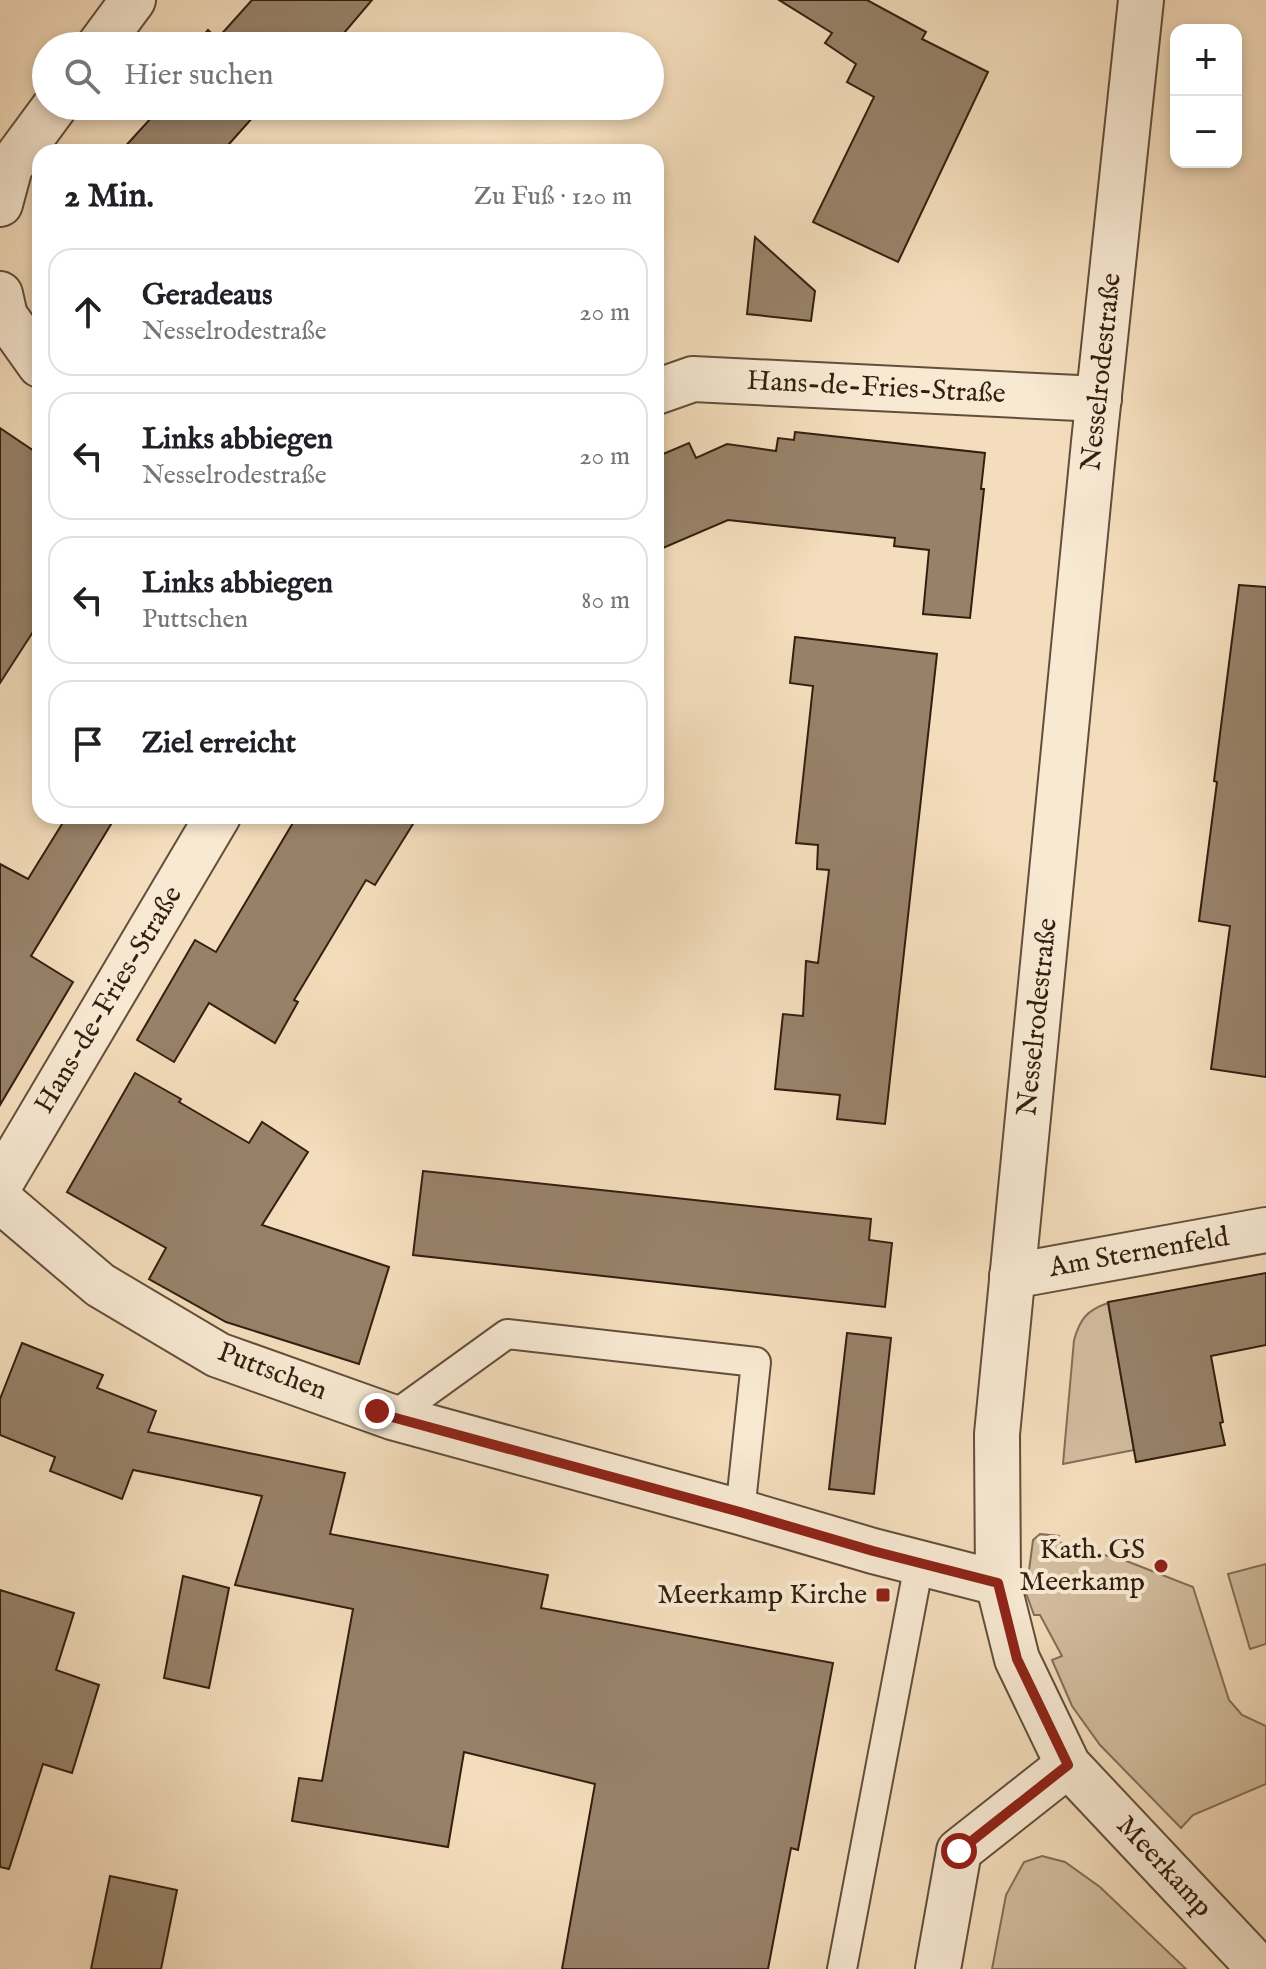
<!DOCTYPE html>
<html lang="de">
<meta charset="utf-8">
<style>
body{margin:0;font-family:"IM FELL English",serif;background:#f2f2f2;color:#202124}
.controls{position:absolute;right:24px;top:24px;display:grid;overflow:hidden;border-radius:16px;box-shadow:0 4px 12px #0003}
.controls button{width:72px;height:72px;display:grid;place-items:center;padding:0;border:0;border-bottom:2px solid #e0e0e0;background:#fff;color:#202124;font:40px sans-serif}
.stop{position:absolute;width:24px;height:24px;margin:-18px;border:6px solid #8f2418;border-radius:50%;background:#fff}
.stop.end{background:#8f2418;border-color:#fff;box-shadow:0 2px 8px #0008}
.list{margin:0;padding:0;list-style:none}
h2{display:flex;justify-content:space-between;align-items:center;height:104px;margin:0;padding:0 32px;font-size:34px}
h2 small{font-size:26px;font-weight:400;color:#757577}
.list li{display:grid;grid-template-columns:52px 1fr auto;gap:24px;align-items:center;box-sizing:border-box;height:128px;margin:0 16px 16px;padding:0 16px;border:2px solid #e0e0e0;border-radius:24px}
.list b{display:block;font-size:30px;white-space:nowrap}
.list p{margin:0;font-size:26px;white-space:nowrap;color:#757577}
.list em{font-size:26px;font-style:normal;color:#757577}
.icon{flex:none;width:44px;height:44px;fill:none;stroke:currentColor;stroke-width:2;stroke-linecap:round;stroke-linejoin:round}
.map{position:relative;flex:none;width:1266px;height:1969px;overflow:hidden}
.search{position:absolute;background:#fff;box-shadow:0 4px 12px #0003;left:32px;top:32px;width:632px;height:88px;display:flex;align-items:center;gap:20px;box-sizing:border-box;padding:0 28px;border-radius:44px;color:#757577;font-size:30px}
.panel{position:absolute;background:#fff;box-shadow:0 4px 12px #0003;left:32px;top:144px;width:632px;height:680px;border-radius:24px}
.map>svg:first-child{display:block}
.green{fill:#d3bd9f;stroke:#836e58;stroke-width:2}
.building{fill:#978269;stroke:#331f10;stroke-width:2}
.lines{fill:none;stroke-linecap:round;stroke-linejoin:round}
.service-casing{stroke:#634e3b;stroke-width:32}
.minor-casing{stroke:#634e3b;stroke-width:48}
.service{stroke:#f8e9d3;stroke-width:28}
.minor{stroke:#f8e9d3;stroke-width:44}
.route{stroke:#8f2418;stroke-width:10}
.poi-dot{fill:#8f2418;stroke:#f8e9d3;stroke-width:3}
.labels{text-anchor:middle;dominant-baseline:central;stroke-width:8;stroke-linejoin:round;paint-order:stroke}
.street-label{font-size:28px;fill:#331f10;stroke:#f8e9d3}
.poi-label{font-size:28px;fill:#331f10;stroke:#f8e9d3;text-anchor:end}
</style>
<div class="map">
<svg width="1266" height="1969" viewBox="0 0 1266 1969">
<rect width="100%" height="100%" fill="#f4ddbc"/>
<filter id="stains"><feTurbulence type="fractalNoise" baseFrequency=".0025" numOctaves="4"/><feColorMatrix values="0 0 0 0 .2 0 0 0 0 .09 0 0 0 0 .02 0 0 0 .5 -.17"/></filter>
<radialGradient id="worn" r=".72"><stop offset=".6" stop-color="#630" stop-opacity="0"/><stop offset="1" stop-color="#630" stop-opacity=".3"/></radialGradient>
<g class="green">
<path d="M1108,1303L1134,1450L1063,1464L1074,1340C1080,1319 1087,1310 1108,1303Z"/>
<path d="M1040,1534L1059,1536V1542L1129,1562L1193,1587L1229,1700L1242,1715L1266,1726V1784L1193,1815L1181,1828L1100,1745L1072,1706L1052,1660L1062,1656L1040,1615H1034L1026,1593L1033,1540Z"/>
<path d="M1266,1564V1644L1250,1649L1228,1574Z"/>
<path d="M1042,1856L1065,1862L1100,1887L1186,1969H992L1006,1895L1024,1862Z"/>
</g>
<g class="building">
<path d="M252,0H372L333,46H194L208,30L217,39Z"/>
<path d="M779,0H867L926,32L922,39L988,72L898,262L813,222L874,97L847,82L856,64L825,43L832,33Z"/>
<path d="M162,106H263L222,152H120Z"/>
<path d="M755,237L815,291L811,321L747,314Z"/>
<path d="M0,428L40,455V621L0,683Z"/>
<path d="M795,432L985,453L981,489H984L970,618L923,614L929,550L894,546L895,538L728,520L656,551V457L689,443L696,458L727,444L776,451L778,438L794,440Z"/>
<path d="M1239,585L1266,587V1077L1211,1069L1230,926L1199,921L1217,782L1214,781Z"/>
<path d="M795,637L937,654L885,1124L837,1119L840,1095L775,1089L783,1014L803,1016L806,961L818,963L829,870L817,869L818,845L796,843L813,686L790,683Z"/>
<path d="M67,816H116L31,956L73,982L0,1105V864L28,879Z"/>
<path d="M297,816H418L375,885L366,880L294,1000L298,1002L275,1043L209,1003L174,1062L137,1040L195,940L216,952Z"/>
<path d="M135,1073L181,1099L179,1102L249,1143L262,1122L308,1152L262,1225L389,1267L359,1364L226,1322L149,1279L166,1248L67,1192Z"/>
<path d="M423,1171L871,1219L869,1240L892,1243L885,1307L413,1255Z"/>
<path d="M1266,1273V1345L1211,1356L1223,1422L1220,1423L1225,1445L1136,1462L1108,1302Z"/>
<path d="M847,1333L891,1338L874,1494L829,1489Z"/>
<path d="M22,1343L103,1375L97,1388L156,1411L148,1432L345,1473L330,1534L548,1575L541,1608L833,1663L798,1850L791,1848L768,1969H562L595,1784L464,1752L448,1847L292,1821L299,1778L322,1781L353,1609L235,1585L262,1496L133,1470L122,1499L50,1471L55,1457L0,1435V1399Z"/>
<path d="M183,1576L229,1588L209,1688L164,1678Z"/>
<path d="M0,1590L74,1613L56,1670L99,1685L72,1773L43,1764L9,1869L0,1867Z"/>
<path d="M110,1876L177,1890L161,1969H91Z"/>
</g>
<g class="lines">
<defs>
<g id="service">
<path d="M392,1417L507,1334L756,1362L740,1512"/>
<path d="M842,1969L919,1564"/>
</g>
<g id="minor">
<path d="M1141,0L1094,442L997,1434L998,1583L1017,1659L1068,1765L1260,1969"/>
<path d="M99,46L133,0"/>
<path d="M0,204L10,167L55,106"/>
<path d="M0,294L5,316L40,365"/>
<path d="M656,392L693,379L1099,399"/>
<path d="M0,1184L218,816"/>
<path d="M0,1200L100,1285L218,1355L392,1417L740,1512L873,1551L998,1583"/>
<path d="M1012,1276L1266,1230"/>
<path d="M938,1969L959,1851L1068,1765"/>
</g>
</defs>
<use href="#service" class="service-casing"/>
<use href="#minor" class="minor-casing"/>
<use href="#service" class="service"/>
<use href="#minor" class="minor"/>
</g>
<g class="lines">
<path class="route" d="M377,1411L392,1417L740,1512L873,1551L998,1583L1017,1659L1068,1765L959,1851"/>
</g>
<g class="poi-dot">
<circle cx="1161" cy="1566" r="8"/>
<rect x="875" y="1587" width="16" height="16" rx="4"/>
</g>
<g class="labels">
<g class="street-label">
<text transform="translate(1102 372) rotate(-84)">Nesselrodestraße</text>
<text transform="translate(876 388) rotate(3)">Hans-de-Fries-Straße</text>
<text transform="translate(109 1000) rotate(-59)">Hans-de-Fries-Straße</text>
<text transform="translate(1038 1017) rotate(-84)">Nesselrodestraße</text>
<text transform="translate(1139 1253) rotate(-10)">Am Sternenfeld</text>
<text transform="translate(272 1372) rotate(21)">Puttschen</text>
<text transform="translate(1164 1867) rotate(47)">Meerkamp</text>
</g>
<g class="poi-label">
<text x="1145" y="1550">Kath. GS<tspan x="1145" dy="32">Meerkamp</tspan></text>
<text x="867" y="1595">Meerkamp Kirche</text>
</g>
</g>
<rect width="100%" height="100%" filter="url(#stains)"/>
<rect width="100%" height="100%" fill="url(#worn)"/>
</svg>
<div class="controls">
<button>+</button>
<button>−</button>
</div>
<div class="stop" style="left:959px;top:1851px"></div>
<div class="stop end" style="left:377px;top:1411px"></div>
<div class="search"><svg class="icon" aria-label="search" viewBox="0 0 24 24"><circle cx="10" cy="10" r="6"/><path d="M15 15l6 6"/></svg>Hier suchen</div>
<section class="panel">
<h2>2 Min.<small>Zu Fuß · 120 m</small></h2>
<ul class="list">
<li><svg class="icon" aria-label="ahead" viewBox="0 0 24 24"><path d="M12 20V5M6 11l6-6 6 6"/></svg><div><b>Geradeaus</b><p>Nesselrodestraße</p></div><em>20 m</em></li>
<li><svg class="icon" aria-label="left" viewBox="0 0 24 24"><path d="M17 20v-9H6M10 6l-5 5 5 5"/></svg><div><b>Links abbiegen</b><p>Nesselrodestraße</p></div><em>20 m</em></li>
<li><svg class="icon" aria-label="left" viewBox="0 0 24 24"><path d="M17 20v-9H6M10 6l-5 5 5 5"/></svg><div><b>Links abbiegen</b><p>Puttschen</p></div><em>80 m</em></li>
<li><svg class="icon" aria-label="arrive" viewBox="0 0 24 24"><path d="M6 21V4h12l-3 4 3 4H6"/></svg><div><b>Ziel erreicht</b></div></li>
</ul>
</section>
</div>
